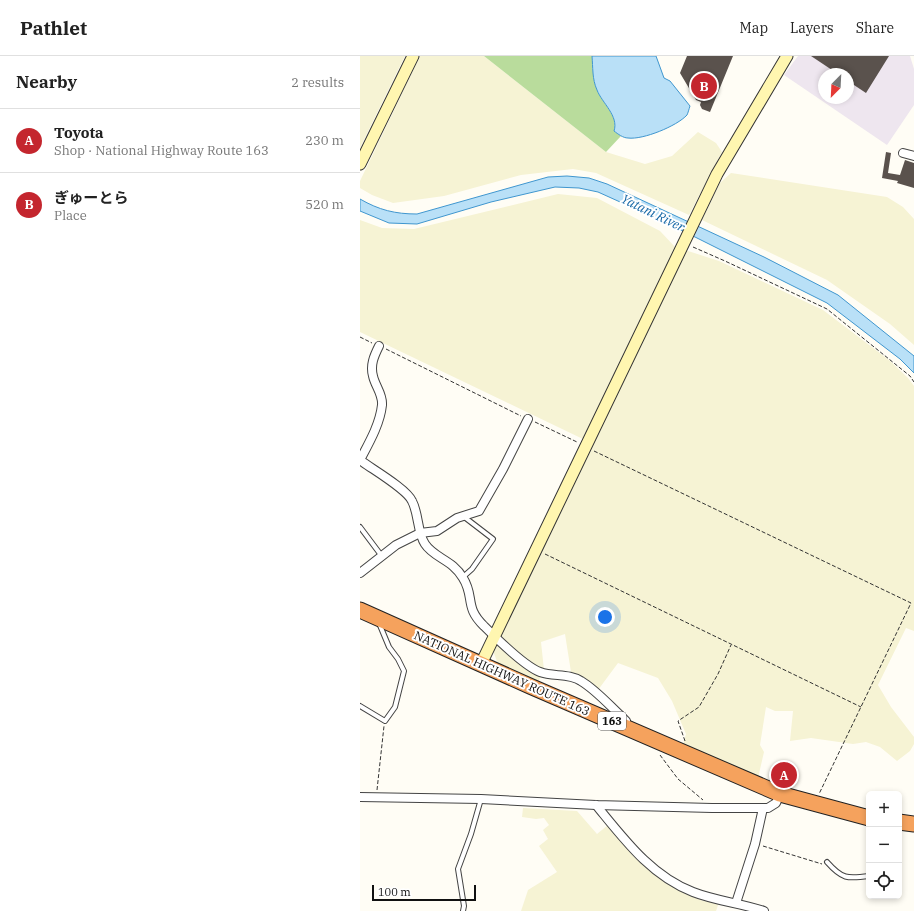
<!DOCTYPE html>
<meta charset="utf-8">
<style>
body{margin:0;font-family:"IBM Plex Serif","Noto Sans JP",serif;background:#f6f6f6;color:#222}
.controls{position:absolute;right:12px;bottom:12px;display:grid;overflow:hidden;border-radius:6px;box-shadow:0 2px 6px #0003}
.controls button{width:36px;height:36px;display:grid;place-items:center;padding:0;border:0;border-bottom:1px solid #e0e0e0;background:#fff;color:#222;font:20px sans-serif}
.compass{position:absolute;left:458px;top:12px;width:36px;height:36px;border-radius:50%;background:#fff;box-shadow:0 2px 6px #0003;rotate:204deg}
.scale{position:absolute;left:12px;bottom:10px;width:104px;box-sizing:border-box;padding-left:4px;border:2px solid #111;border-top:0;font-size:11px;line-height:14px;white-space:nowrap;color:#111;-webkit-text-stroke:3px #fff;paint-order:stroke}
.you{position:absolute;left:245px;top:561px;width:14px;height:14px;margin:-10px;border:3px solid #fff;border-radius:50%;background:#1a73e8;box-shadow:0 0 0 6px #1a73e833}
.badge{display:grid;place-items:center;width:26px;height:26px;border-radius:50%;background:#c4262e;color:#fff;font-size:13px;font-weight:700}
.pin{position:absolute;translate:-50% -50%;border:2px solid #fff;box-shadow:0 1px 4px #0006}
.list{margin:0;padding:0;list-style:none}
h2{display:flex;justify-content:space-between;align-items:center;height:52px;margin:0;padding:0 16px;font-size:17px}
h2 small{font-size:13px;font-weight:400;color:#767676}
.list li{display:grid;grid-template-columns:26px 1fr auto;gap:12px;align-items:center;box-sizing:border-box;height:64px;padding:0 16px;border-top:1px solid #e0e0e0}
.list b{display:block;font-size:15px;white-space:nowrap}
.list p{margin:0;font-size:13px;white-space:nowrap;color:#767676}
.list em{font-size:13px;font-style:normal;color:#767676}
.icon{flex:none;width:22px;height:22px;fill:none;stroke:currentColor;stroke-width:2;stroke-linecap:round;stroke-linejoin:round}
.map{position:relative;flex:none;width:554px;height:855px;overflow:hidden}
header{display:flex;align-items:center;gap:24px;box-sizing:border-box;height:56px;padding:0 20px;background:#fff;border-bottom:1px solid #e0e0e0}
header strong{font-size:19px}
nav{display:flex;gap:22px;margin-inline-start:auto;font-size:14px}
main{display:flex}
aside{flex:1;background:#fff}
.map>svg:first-child{display:block}
.industrial{fill:#eee6ef;fill-rule:evenodd}
.farmland{fill:#f6f3d4}
.forest{fill:#b9dc9c}
.water{fill:#b9e0f7;stroke:#3f96cf}
.building{fill:#5a524d}
.lines{fill:none;stroke-linecap:round;stroke-linejoin:round}
.lane-casing{stroke:#444;stroke-width:6}
.street-casing{stroke:#444;stroke-width:10}
.secondary-casing{stroke:#333;stroke-width:13}
.highway-casing{stroke:#222;stroke-width:17}
.path{stroke:#333;stroke-width:1;stroke-dasharray:4 2;stroke-linecap:butt}
.lane{stroke:#fff;stroke-width:4}
.street{stroke:#fff;stroke-width:8}
.secondary{stroke:#fff6b0;stroke-width:11}
.highway{stroke:#f5a25d;stroke-width:15}
.labels{text-anchor:middle;dominant-baseline:central;stroke-width:4;stroke-linejoin:round;paint-order:stroke}
.shield{fill:#fff;stroke:#585858;stroke-width:1}
.shield-label{font-size:11px;font-weight:bold;fill:#111}
.street-label{font-size:12px;fill:#111;stroke:#fff}
.water-label{font-size:13px;font-style:italic;fill:#1768a6;stroke:#fff}
</style>
<header>
<strong>Pathlet</strong>
<nav><a>Map</a><a>Layers</a><a>Share</a></nav>
</header>
<main>
<aside>
<h2>Nearby<small>2 results</small></h2>
<ul class="list">
<li><span class="badge">A</span><div><b>Toyota</b><p>Shop · National Highway Route 163</p></div><em>230 m</em></li>
<li><span class="badge">B</span><div><b>ぎゅーとら</b><p>Place</p></div><em>520 m</em></li>
</ul>
</aside>
<div class="map">
<svg width="554" height="855" viewBox="0 0 554 855">
<rect width="100%" height="100%" fill="#fffdf5"/>
<path class="industrial" d="M438,0H550L554,13V49L527,89L424,19ZM464,18H488V42H464Z"/>
<g class="farmland">
<path d="M0,0H45L0,92Z"/>
<path d="M60,0H124L246,96L285,108L312,100L338,76L356,87L362,96L329,159L236,117L213,113L161,119L84,140L33,147L12,139L0,132V125Z"/>
<path d="M371,117L527,141L543,151L554,163V289L530,268L467,224L342,164L360,127Z"/>
<path d="M198,138L237,142L300,175L316,192L225,384L0,276V164L22,172L54,173Z"/>
<path d="M325,194L359,205L463,254L529,304L548,322L554,330V575L546,572L518,629L531,651L554,681V688L550,695L537,705L520,691L506,686L493,688L451,682L430,685L433,655H415L406,651L400,689L404,696L398,722L322,692L326,678L312,645L298,622L258,607L238,634L224,622L211,616L205,578L181,586L184,614L178,626L138,608L133,595Z"/>
<path d="M163,752L217,755L237,778L248,769L273,800L309,828L327,838L343,845L359,846L356,855H161L168,834L197,816L179,790L188,783L183,774L189,769L184,762L176,763L162,761Z"/>
</g>
<path class="forest" d="M124,0H232C233,11 232,23 237,34C242,47 259,60 254,75L261,80L246,96Z"/>
<g class="water">
<path d="M232,0H296L304,22L310,25L330,50C329,53 328,57 327,59C317,70 283,84 268,82C263,82 258,78 254,75C259,60 242,47 237,34C232,23 233,11 232,0Z"/>
<path d="M207,120L229,122L247,128L404,201L478,239L554,300V317L540,303L467,247L311,169L238,136L219,132L195,131L131,146L57,168L29,167L0,155V143C19,154 35,158 57,158L188,121Z"/>
</g>
<g class="building">
<path d="M327,0H373L350,56L342,53L340,49L341,46L336,44L320,17Z"/>
<path d="M451,0H529L506,37L488,25V18H478Z"/>
<path d="M526,96L531,97L528,117L540,119L545,104L554,107V132L537,127L538,125L522,122Z"/>
</g>
<g class="lines">
<defs>
<g id="lane">
<path d="M0,471L21,499"/>
<path d="M103,521L112,513L133,483L103,460"/>
<path d="M0,650L25,665L35,651L44,615L38,603L29,591L19,567"/>
<path d="M467,806C482,823 487,823 509,820"/>
<path d="M103,855L104,850L98,813L111,778L121,743"/>
</g>
<g id="street">
<path d="M543,97L554,100"/>
<path d="M0,404C12,413 47,433 52,445C59,458 57,476 65,488C74,502 93,504 103,522C115,541 104,551 124,570C137,583 164,610 180,616C193,621 209,617 221,625C236,634 249,649 262,661L266,665L265,671"/>
<path d="M0,404C9,387 20,368 22,349C23,338 15,330 13,320C10,309 14,300 19,290"/>
<path d="M0,517L36,489L60,477L77,475L97,462L119,455L143,413L168,363"/>
<path d="M0,741L121,743L236,749L352,752H408L416,747L420,738"/>
<path d="M236,749C264,783 291,820 333,836C356,845 380,847 404,855"/>
<path d="M376,847L395,788L403,752"/>
</g>
<g id="secondary">
<path d="M0,108L53,0"/>
<path d="M121,608L357,118L427,0"/>
</g>
<g id="highway">
<path d="M0,554L172,631L420,738L509,762"/>
<path d="M539,766L554,768"/>
</g>
</defs>
<use href="#lane" class="lane-casing"/>
<use href="#street" class="street-casing"/>
<use href="#secondary" class="secondary-casing"/>
<use href="#highway" class="highway-casing"/>
<g class="path">
<path d="M333,191L365,205L467,253L550,320L554,326"/>
<path d="M0,281L12,287"/>
<path d="M26,293L161,360"/>
<path d="M175,366L217,386"/>
<path d="M234,395L551,547L459,738"/>
<path d="M185,498L501,651"/>
<path d="M325,685L318,665L339,651L358,618L371,589"/>
<path d="M300,699L318,723L343,744"/>
<path d="M17,734L24,670"/>
<path d="M403,790L462,808"/>
</g>
<use href="#lane" class="lane"/>
<use href="#street" class="street"/>
<use href="#secondary" class="secondary"/>
<use href="#highway" class="highway"/>
</g>
<g class="labels">
<rect class="shield" x="238" y="656" width="28" height="18" rx="3"/>
<g class="shield-label">
<text x="252" y="665">163</text>
</g>
<g class="street-label">
<text transform="translate(142 617) rotate(24)">NATIONAL HIGHWAY ROUTE 163</text>
</g>
<g class="water-label">
<text transform="translate(293 157) rotate(26)">Yatani River</text>
</g>
</g>
</svg>
<div class="controls">
<button>+</button>
<button>−</button>
<button><svg class="icon" aria-label="locate" viewBox="0 0 24 24"><circle cx="12" cy="12" r="6"/><path d="M12 2v4M12 18v4M2 12h4M18 12h4"/></svg></button>
</div>
<svg class="compass" viewBox="-18 -18 36 36"><path d="M0-13l5 13h-10z" fill="#e53935"/><path d="M0 13l5-13h-10z" fill="#767676"/></svg>
<div class="scale">100 m</div>
<div class="you"></div>
<div class="pin badge" style="left:424px;top:719px">A</div>
<div class="pin badge" style="left:344px;top:30px">B</div>
</div>
</main>
